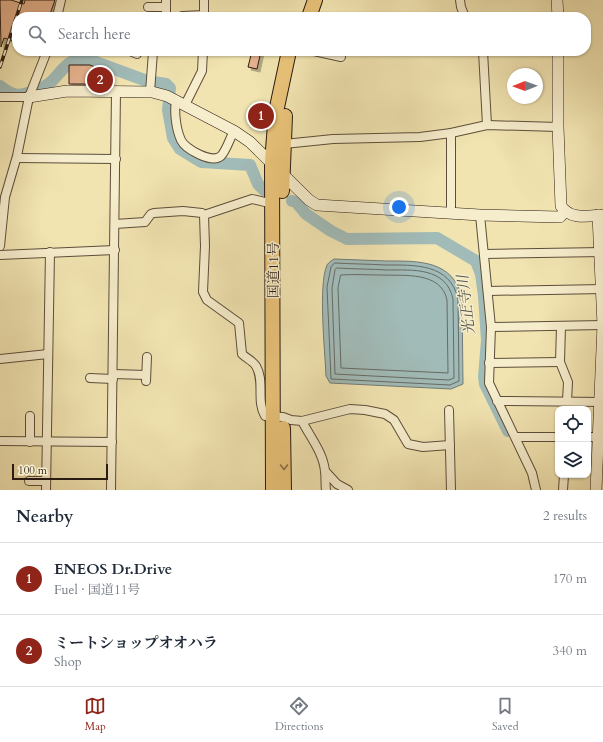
<!DOCTYPE html>
<meta charset="utf-8">
<style>
body{margin:0;font-family:Cardo,"Noto Serif JP",serif;background:#f6f6f7;color:#1f2937}
.controls{position:absolute;right:12px;bottom:12px;display:grid;overflow:hidden;border-radius:8px;box-shadow:0 1px 3px #0004}
.controls button{width:36px;height:36px;display:grid;place-items:center;padding:0;border:0;border-bottom:1px solid #e0e1e3;background:#fff;color:#1f2937;font:20px sans-serif}
.compass{position:absolute;left:507px;top:68px;width:36px;height:36px;border-radius:50%;background:#fff;box-shadow:0 1px 3px #0004;rotate:269deg}
.scale{position:absolute;left:12px;bottom:10px;width:96px;box-sizing:border-box;padding-left:4px;border:2px solid #2c1b12;border-top:0;font-size:11px;line-height:14px;white-space:nowrap;color:#2c1b12;-webkit-text-stroke:3px #f6edcc;paint-order:stroke}
.you{position:absolute;left:399px;top:207px;width:14px;height:14px;margin:-10px;border:3px solid #fff;border-radius:50%;background:#1a73e8;box-shadow:0 0 0 6px #1a73e833}
.badge{display:grid;place-items:center;width:26px;height:26px;border-radius:50%;background:#8f2418;color:#fff;font-size:13px;font-weight:700}
.pin{position:absolute;translate:-50% -50%;border:2px solid #fff;box-shadow:0 1px 4px #0006}
.list{margin:0;padding:0;list-style:none}
h2{display:flex;justify-content:space-between;align-items:center;height:52px;margin:0;padding:0 16px;font-size:17px}
h2 small{font-size:13px;font-weight:400;color:#747a83}
.list li{display:grid;grid-template-columns:26px 1fr auto;gap:12px;align-items:center;box-sizing:border-box;height:72px;padding:0 16px;border-top:1px solid #e0e1e3}
.list b{display:block;font-size:15px;white-space:nowrap}
.list p{margin:0;font-size:13px;white-space:nowrap;color:#747a83}
.list em{font-size:13px;font-style:normal;color:#747a83}
.icon{flex:none;width:22px;height:22px;fill:none;stroke:currentColor;stroke-width:2;stroke-linecap:round;stroke-linejoin:round}
.map{position:relative;flex:none;width:603px;height:490px;overflow:hidden}
.search{position:absolute;background:#fff;box-shadow:0 1px 3px #0004;left:12px;right:12px;top:12px;height:44px;display:flex;align-items:center;gap:10px;box-sizing:border-box;padding:0 14px;border-radius:16px;color:#747a83;font-size:15px}
.sheet{height:196px;background:#fff}
nav{display:flex;justify-content:space-around;align-items:center;box-sizing:border-box;height:56px;border-top:1px solid #e0e1e3;background:#fff;font-size:11px;color:#747a83}
nav a{display:grid;justify-items:center;gap:2px}
nav .on{color:#8f2418}
.map>svg:first-child{display:block}
.water{fill:#a1bbb8;stroke:#727b76}
.lines{fill:none;stroke-linecap:round;stroke-linejoin:round}
.shore{stroke:#666b65;stroke-width:1}
.river{stroke:#a1bbb8;stroke-width:12}
.building{fill:#e6b38f;stroke:#2c1b12;filter:url(#shadow)}
.street-casing{stroke:#5d4d3a;stroke-width:10}
.secondary-casing{stroke:#2c1b12;stroke-width:12}
.highway-casing{stroke:#2c1b12;stroke-width:16}
.street{stroke:#f6edcc;stroke-width:8}
.secondary{stroke:#f6edcc;stroke-width:11}
.highway{stroke:#e8c278;stroke-width:14}
.rail-casing{stroke:#2c1b12;stroke-width:3.5}
.rail{stroke:#f6edcc;stroke-width:2;stroke-dasharray:6;stroke-linecap:butt}
.oneway{stroke:#8a6e45}
.labels{text-anchor:middle;dominant-baseline:central;stroke-width:3;stroke-linejoin:round;paint-order:stroke}
.street-label{font-size:14px;fill:#2c1b12;stroke:#f6edcc}
.water-label{font-size:15px;font-style:italic;fill:#55534c;stroke:#f6edcc}
</style>
<div class="map">
<svg width="603" height="490" viewBox="0 0 603 490">
<defs>
<filter id="shadow"><feDropShadow dx="3" dy="3" stdDeviation="0" flood-color="#0004"/></filter>
</defs>
<rect width="100%" height="100%" fill="#f1e4b1"/>
<filter id="stains"><feTurbulence type="fractalNoise" baseFrequency=".005" numOctaves="4"/><feColorMatrix values="0 0 0 0 .2 0 0 0 0 .09 0 0 0 0 .02 0 0 0 .5 -.17"/></filter>
<radialGradient id="worn" r=".72"><stop offset=".6" stop-color="#630" stop-opacity="0"/><stop offset="1" stop-color="#630" stop-opacity=".3"/></radialGradient>
<path class="water" d="M334,259C352,260 369,260 387,261C419,261 453,260 462,298L463,384L451,389L330,383L326,376C325,351 318,285 327,265C329,262 331,261 334,259Z"/>
<g class="lines">
<g class="shore">
<path d="M335,263C352,264 368,264 385,265C414,265 450,263 458,299L459,381L450,385L331,379L327,287L331,267Z"/>
<path d="M337,268C354,269 370,269 387,270C413,270 446,267 453,299L454,378L449,380L335,374L332,288L335,270Z"/>
<path d="M341,275C354,274 368,275 381,275C404,276 441,271 447,300L448,373L341,368L338,288Z"/>
</g>
<g class="river">
<path d="M0,86C4,89 9,93 14,94C23,97 45,88 52,81C64,69 70,55 90,60L147,81L166,84L170,88L168,110L173,138L180,149L201,162L250,165L258,184L265,191"/>
<path d="M292,201L296,202L306,214L331,231L347,239L437,238L476,261L481,274L484,296L487,340L484,377L485,384L508,431"/>
</g>
</g>
<g class="building">
<path d="M0,0H11L24,4L25,0H55L49,17H17V42L4,38L1,47Z"/>
<path d="M252,51H261L257,69L248,67Z"/>
<path d="M69,65H90L100,69V76H104V84H69Z"/>
</g>
<g class="lines">
<defs>
<g id="street">
<path d="M166,0V17"/>
<path d="M204,0V17"/>
<path d="M460,0L461,7L465,17"/>
<path d="M148,7H166"/>
<path d="M182,16L204,15"/>
<path d="M57,17L61,0"/>
<path d="M130,51L137,54"/>
<path d="M314,51L341,57"/>
<path d="M483,51L487,125"/>
<path d="M150,92L153,52"/>
<path d="M0,97H29"/>
<path d="M176,101C174,112 176,129 181,140C185,149 212,164 221,156C226,151 230,138 234,131"/>
<path d="M185,105L202,71L203,51"/>
<path d="M451,133V213"/>
<path d="M284,144L333,139L420,137L451,133L487,125L558,127"/>
<path d="M17,158L116,159"/>
<path d="M204,215L252,199L273,204"/>
<path d="M480,215L491,327L489,383L532,473L536,490"/>
<path d="M115,224L145,222L151,214L154,213L183,211L202,213L204,215L205,246L203,292L207,300L239,323L242,354C246,358 253,361 256,366C265,381 256,401 265,416L283,417L291,420L302,421L350,409L365,410L385,414L394,420L408,444L423,447L450,445"/>
<path d="M0,246L5,197L17,156L29,97L47,51"/>
<path d="M485,254L603,252"/>
<path d="M0,255L115,250"/>
<path d="M488,291L603,289"/>
<path d="M561,326L560,362L568,382L567,401"/>
<path d="M491,327L603,325"/>
<path d="M0,359L48,354"/>
<path d="M489,363L560,362"/>
<path d="M113,374L146,375"/>
<path d="M90,378L113,379"/>
<path d="M146,381L147,357"/>
<path d="M497,401L603,402"/>
<path d="M449,410L451,490"/>
<path d="M302,421C310,437 323,452 325,471C326,477 325,484 326,490"/>
<path d="M516,437H558"/>
<path d="M588,437H603"/>
<path d="M0,441L112,442"/>
<path d="M30,442V416"/>
<path d="M325,471L337,484L348,490"/>
<path d="M29,481H46"/>
<path d="M46,490L50,252"/>
<path d="M111,490L116,91"/>
<path d="M563,490L564,475"/>
</g>
<g id="secondary">
<path d="M557,0L558,17"/>
<path d="M558,51V127L561,206C570,220 588,216 603,215"/>
<path d="M29,97L67,91L152,92L167,96L234,131L250,142L309,200L317,205L480,215L560,217L565,211"/>
<path d="M596,490L603,325L598,215"/>
</g>
<g id="highway">
<path d="M309,17L315,0"/>
<path d="M282,191L285,116"/>
<path d="M283,428L284,490"/>
<path d="M273,490L272,162L276,112L289,51"/>
</g>
</defs>
<use href="#street" class="street-casing"/>
<use href="#secondary" class="secondary-casing"/>
<use href="#highway" class="highway-casing"/>
<use href="#street" class="street"/>
<use href="#secondary" class="secondary"/>
<use href="#highway" class="highway"/>
<defs>
<path id="rail" d="M0,67L22,0"/>
</defs>
<use href="#rail" class="rail-casing"/>
<use href="#rail" class="rail"/>
</g>
<defs><path id="oneway-chevron" d="M-2-3.5L2.5 0L-2 3.5" fill="none" stroke-width="1.6" stroke-linecap="round" stroke-linejoin="round"/></defs>
<use class="oneway" href="#oneway-chevron" transform="translate(284 467) rotate(89)"/>
<g class="labels">
<g class="street-label">
<text transform="translate(273 270) rotate(-90)">国道11号</text>
</g>
<g class="water-label">
<text transform="translate(466 305) rotate(-97)">光正寺川</text>
</g>
</g>
<rect width="100%" height="100%" filter="url(#stains)"/>
<rect width="100%" height="100%" fill="url(#worn)"/>
</svg>
<div class="controls">
<button><svg class="icon" aria-label="locate" viewBox="0 0 24 24"><circle cx="12" cy="12" r="6"/><path d="M12 2v4M12 18v4M2 12h4M18 12h4"/></svg></button>
<button><svg class="icon" aria-label="layers" viewBox="0 0 24 24"><path d="M12 4l9 5-9 5-9-5zM3 14l9 5 9-5"/></svg></button>
</div>
<svg class="compass" viewBox="-18 -18 36 36"><path d="M0-13l5 13h-10z" fill="#e53935"/><path d="M0 13l5-13h-10z" fill="#747a83"/></svg>
<div class="scale">100 m</div>
<div class="you"></div>
<div class="pin badge" style="left:261px;top:116px">1</div>
<div class="pin badge" style="left:100px;top:80px">2</div>
<div class="search"><svg class="icon" aria-label="search" viewBox="0 0 24 24"><circle cx="10" cy="10" r="6"/><path d="M15 15l6 6"/></svg>Search here</div>
</div>
<section class="sheet">
<h2>Nearby<small>2 results</small></h2>
<ul class="list">
<li><span class="badge">1</span><div><b>ENEOS Dr.Drive</b><p>Fuel · 国道11号</p></div><em>170 m</em></li>
<li><span class="badge">2</span><div><b>ミートショップオオハラ</b><p>Shop</p></div><em>340 m</em></li>
</ul>
</section>
<nav>
<a class="on"><svg class="icon" aria-label="map" viewBox="0 0 24 24"><path d="M3 6l6-2 6 2 6-2v14l-6 2-6-2-6 2zM9 4v14M15 6v14"/></svg>Map</a>
<a><svg class="icon" aria-label="directions" viewBox="0 0 24 24"><path d="M12 3l9 9-9 9-9-9zM9 14v-3h6M13 9l2 2-2 2"/></svg>Directions</a>
<a><svg class="icon" aria-label="saved" viewBox="0 0 24 24"><path d="M7 4h10v16l-5-4-5 4z"/></svg>Saved</a>
</nav>
